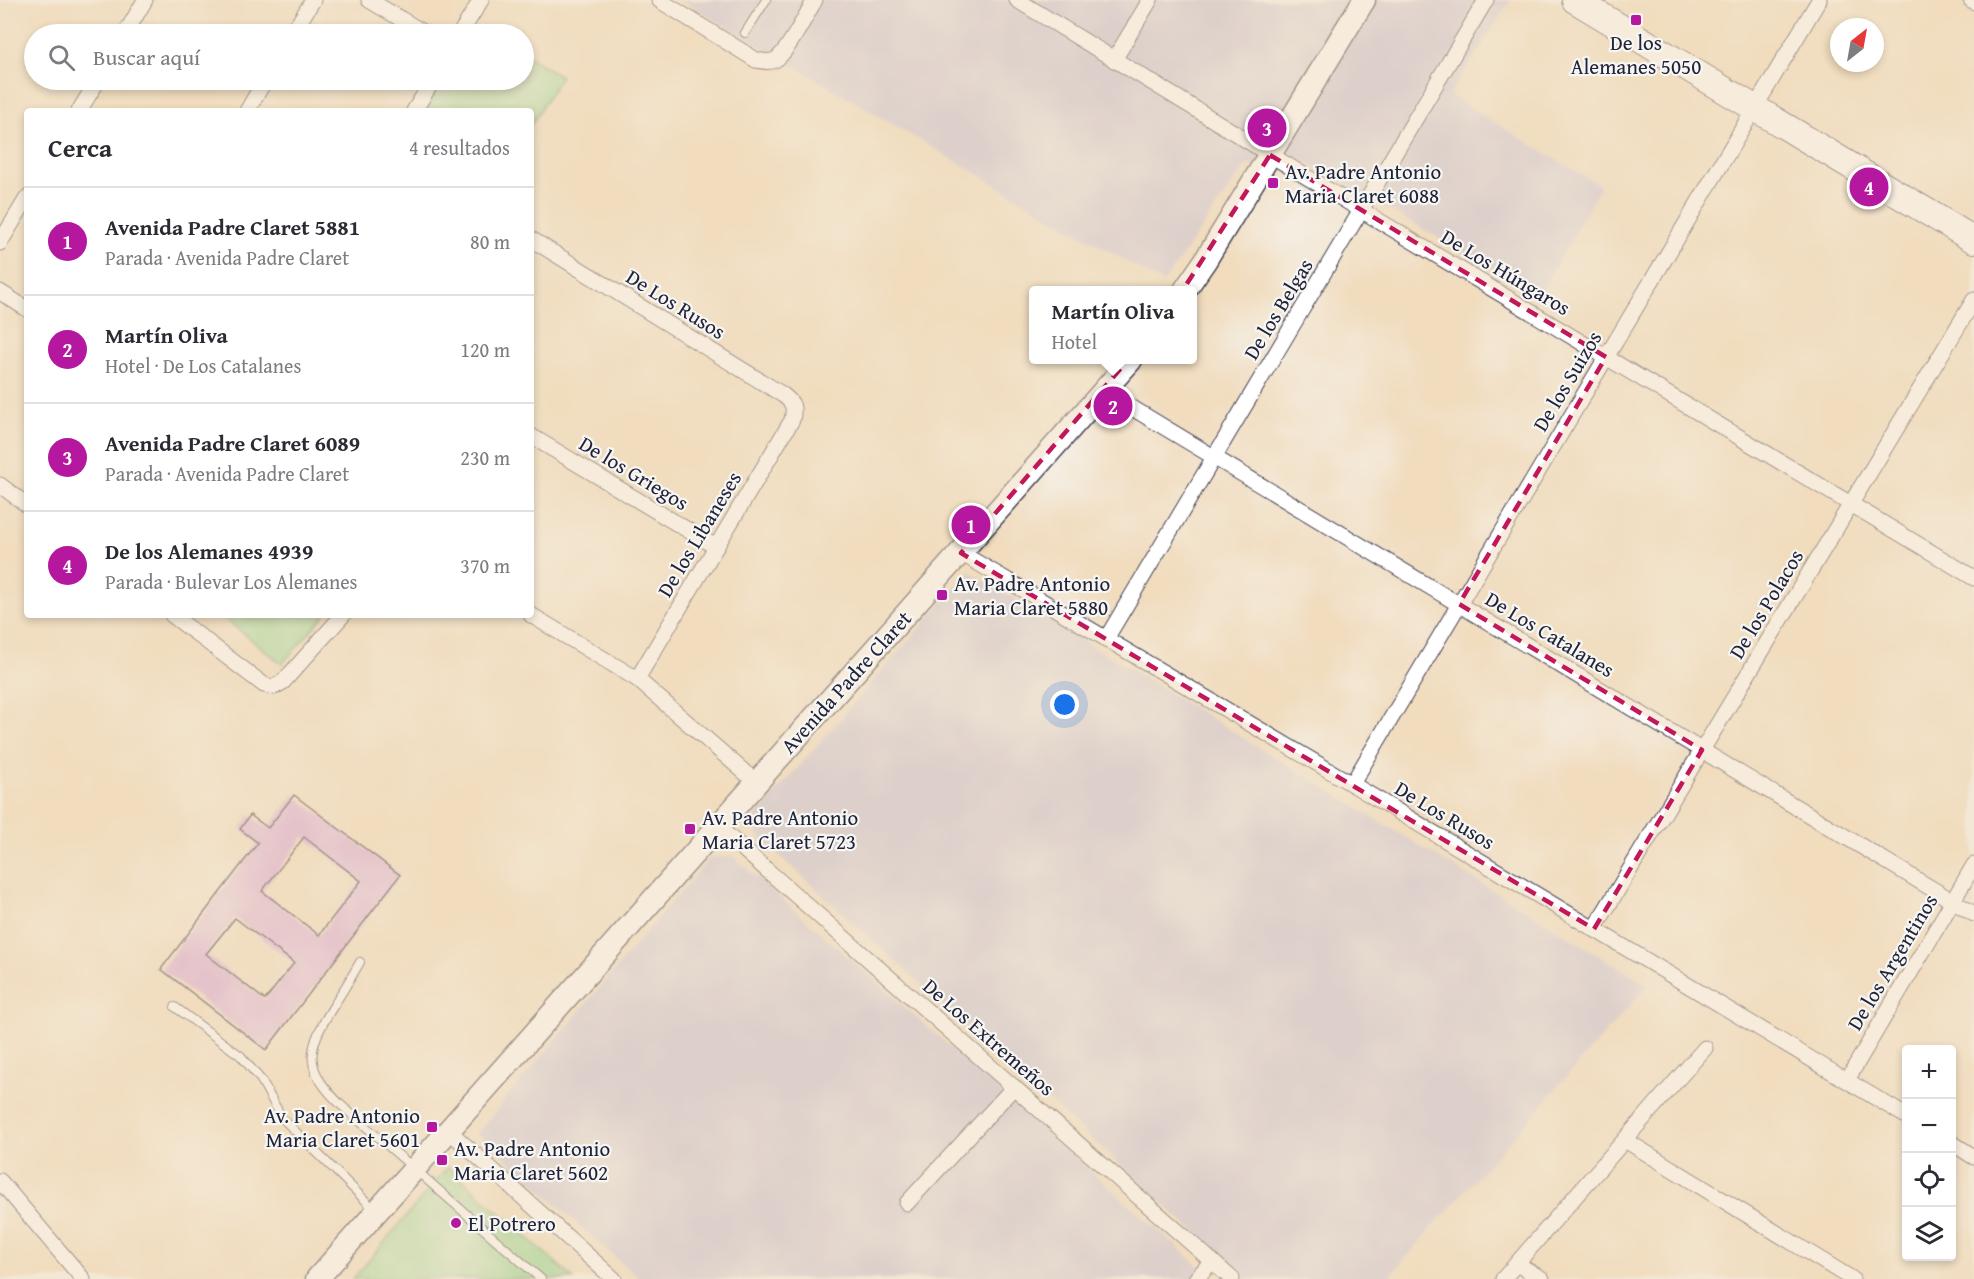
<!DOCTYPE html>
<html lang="es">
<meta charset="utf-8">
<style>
body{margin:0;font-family:"Gentium Book Plus",serif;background:#f7f7f7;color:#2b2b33}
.controls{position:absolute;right:18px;bottom:18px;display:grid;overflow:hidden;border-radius:6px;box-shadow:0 3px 9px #0003}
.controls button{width:54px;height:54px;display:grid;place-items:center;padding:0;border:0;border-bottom:2px solid #e1e1e2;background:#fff;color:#2b2b33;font:30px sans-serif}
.compass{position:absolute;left:1830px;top:18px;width:54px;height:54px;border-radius:50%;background:#fff;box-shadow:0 3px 9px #0003;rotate:31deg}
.you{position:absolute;left:1065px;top:705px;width:21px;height:21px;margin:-15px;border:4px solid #fff;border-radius:50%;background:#1a73e8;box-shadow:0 0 0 9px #1a73e833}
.badge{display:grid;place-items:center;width:39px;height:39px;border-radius:50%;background:#b5179e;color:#fff;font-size:20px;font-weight:700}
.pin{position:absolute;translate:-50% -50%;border:3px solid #fff;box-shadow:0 2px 6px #0006}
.popup{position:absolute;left:1029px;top:286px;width:168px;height:78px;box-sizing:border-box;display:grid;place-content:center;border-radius:6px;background:#fff;filter:drop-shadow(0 2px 4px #0005);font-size:20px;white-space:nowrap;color:#7c7c81}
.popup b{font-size:22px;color:#2b2b33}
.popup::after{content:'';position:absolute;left:50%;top:100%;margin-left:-12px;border:12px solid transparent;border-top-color:#fff}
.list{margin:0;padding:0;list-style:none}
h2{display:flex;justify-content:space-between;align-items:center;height:78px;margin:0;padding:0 24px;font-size:26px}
h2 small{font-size:20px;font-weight:400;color:#7c7c81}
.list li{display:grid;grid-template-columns:39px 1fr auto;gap:18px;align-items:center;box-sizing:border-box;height:108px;padding:0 24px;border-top:2px solid #e1e1e2}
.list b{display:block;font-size:22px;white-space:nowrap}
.list p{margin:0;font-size:20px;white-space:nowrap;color:#7c7c81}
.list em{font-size:20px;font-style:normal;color:#7c7c81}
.icon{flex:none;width:33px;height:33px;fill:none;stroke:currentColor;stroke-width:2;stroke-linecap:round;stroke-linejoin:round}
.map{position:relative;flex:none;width:1974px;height:1279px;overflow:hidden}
.search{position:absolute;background:#fff;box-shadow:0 3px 9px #0003;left:24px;top:24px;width:510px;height:66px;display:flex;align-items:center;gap:15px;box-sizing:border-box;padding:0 21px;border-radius:33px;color:#7c7c81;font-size:22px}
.panel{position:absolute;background:#fff;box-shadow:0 3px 9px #0003;left:24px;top:108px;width:510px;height:510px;border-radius:6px}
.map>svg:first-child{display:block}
.industrial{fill:#c6c0da}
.green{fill:#8fd690;stroke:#587c66;stroke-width:1.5}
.building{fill:#d8a5da;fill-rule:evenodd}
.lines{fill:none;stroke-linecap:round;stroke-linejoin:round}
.service-casing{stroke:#413e4f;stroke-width:10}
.minor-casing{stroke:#413e4f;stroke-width:17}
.secondary-casing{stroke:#413e4f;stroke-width:25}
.primary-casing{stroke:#413e4f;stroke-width:28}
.service{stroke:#fff;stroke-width:8}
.minor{stroke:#fff;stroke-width:15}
.secondary{stroke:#fff;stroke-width:22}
.primary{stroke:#fff;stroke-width:26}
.marked{fill:none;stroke:#c2185b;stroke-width:4.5;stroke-dasharray:12 8;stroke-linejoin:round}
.poi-dot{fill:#b5179e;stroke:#f6f6f2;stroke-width:2}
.labels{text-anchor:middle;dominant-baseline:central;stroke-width:4.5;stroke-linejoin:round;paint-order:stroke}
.poi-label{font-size:21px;fill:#22223b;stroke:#f6f6f2;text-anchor:start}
.street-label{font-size:21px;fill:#22223b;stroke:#f6f6f2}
</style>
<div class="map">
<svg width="1974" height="1279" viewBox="0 0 1974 1279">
<rect width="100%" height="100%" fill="#f6f6f2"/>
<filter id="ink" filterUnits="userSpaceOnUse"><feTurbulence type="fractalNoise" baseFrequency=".0167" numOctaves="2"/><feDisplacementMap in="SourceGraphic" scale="12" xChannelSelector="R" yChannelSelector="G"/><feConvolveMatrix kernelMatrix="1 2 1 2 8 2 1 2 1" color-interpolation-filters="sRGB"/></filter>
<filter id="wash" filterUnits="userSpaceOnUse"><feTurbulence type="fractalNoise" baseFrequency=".008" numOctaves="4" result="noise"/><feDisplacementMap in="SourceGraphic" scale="24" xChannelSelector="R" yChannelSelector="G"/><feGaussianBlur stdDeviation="1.35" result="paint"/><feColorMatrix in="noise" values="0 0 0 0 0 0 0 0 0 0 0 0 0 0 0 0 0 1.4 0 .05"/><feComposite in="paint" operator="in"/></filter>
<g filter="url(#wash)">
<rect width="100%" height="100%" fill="#f1dcbe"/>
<g class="industrial">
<path d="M681,0H1511L1449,95L1601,186L1539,295L1300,159L1245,166L1163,283Z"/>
<path d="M969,571L1648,985L1387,1279H1246L760,838L752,820Z"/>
<path d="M733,856L1214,1279H639L477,1133L709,858Z"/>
</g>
<g class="green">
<path d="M524,54L561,76L531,125V111H419L437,80H524Z"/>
<path d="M220,615H325L282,664Z"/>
<path d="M448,1167L574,1279H353Z"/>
</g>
<g id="blocks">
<path class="building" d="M294,795L400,875L266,1050L161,969L258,843L240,829L250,815L268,828ZM304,837L361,881L319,935L262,891ZM235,918L294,963L265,1000L206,954Z"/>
</g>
</g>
<g filter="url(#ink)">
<use href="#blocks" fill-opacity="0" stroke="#413e4f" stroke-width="1.5"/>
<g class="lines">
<defs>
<g id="service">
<path d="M745,33L766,0"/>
<path d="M360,962C351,978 341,994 331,1010C305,1052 305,1070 341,1105L541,1279"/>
<path d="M175,1007L241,1056L261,1080L282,1118L376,1211"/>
</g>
<g id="minor">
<path d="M369,0L426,34"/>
<path d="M659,0L756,60C762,61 769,63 775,60C787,54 807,13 815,0"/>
<path d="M1017,0L1361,210L1974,578"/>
<path d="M1971,0L1974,2"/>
<path d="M125,34L145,0"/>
<path d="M292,34L313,0"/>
<path d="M460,34L481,0"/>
<path d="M1114,60L1150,0"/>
<path d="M79,111L98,80"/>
<path d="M247,111L265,80"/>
<path d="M414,111L433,80"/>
<path d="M531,239L783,395C793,403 795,406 792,420L637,679"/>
<path d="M0,243L27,198"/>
<path d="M0,292L27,309"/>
<path d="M1104,391L1974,914"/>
<path d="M531,436L716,547"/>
<path d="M0,485L27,505"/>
<path d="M961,553L1352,784L1906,1116"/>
<path d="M172,615L264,685L274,687L283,682L343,615"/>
<path d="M531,615L637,679L757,783"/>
<path d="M1106,639L1486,0"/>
<path d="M1352,784L1819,0"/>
<path d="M718,827L1232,1279"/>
<path d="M1594,929L1974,300"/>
<path d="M1847,1080L1974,865"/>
<path d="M448,1130L614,1279"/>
<path d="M1625,1140L1852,1279"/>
<path d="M1952,1143L1974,1157"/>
<path d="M0,1181L83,1279"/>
<path d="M907,1203L1014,1087"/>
<path d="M1517,1264L1542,1279"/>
<path d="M1196,1279L1212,1261"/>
<path d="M1503,1279L1705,1048"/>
</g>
<g id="secondary">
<path d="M1185,290L1205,261L1364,0"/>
<path d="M317,1279L1131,360"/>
</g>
<path id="primary" d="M1575,0L1974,240"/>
</defs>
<use href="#service" class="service-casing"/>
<use href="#minor" class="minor-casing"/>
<use href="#secondary" class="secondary-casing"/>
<use href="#primary" class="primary-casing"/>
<use href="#service" class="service"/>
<use href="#minor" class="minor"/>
<use href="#secondary" class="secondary"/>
<use href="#primary" class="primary"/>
</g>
</g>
<path d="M0 0H1974V1279H0ZM1270,155L1606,357L1459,604L1702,750L1594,929L961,553L1166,316Z" fill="#f1dcbe" fill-opacity=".55" fill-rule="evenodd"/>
<path class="marked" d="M1270,155L1606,357L1459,604L1702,750L1594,929L961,553L1166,316Z"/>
<g class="poi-dot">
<rect x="1630" y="14" width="12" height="12" rx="3"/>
<rect x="1267" y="177" width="12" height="12" rx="3"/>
<rect x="936" y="589" width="12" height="12" rx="3"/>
<rect x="684" y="823" width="12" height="12" rx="3"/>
<rect x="426" y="1121" width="12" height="12" rx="3"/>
<rect x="436" y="1154" width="12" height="12" rx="3"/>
<circle cx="456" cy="1223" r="6"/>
</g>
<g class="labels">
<g class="poi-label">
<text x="1636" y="42" text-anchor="middle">De los<tspan x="1636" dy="24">Alemanes 5050</tspan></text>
<text x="1285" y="171">Av. Padre Antonio<tspan x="1285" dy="24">Maria Claret 6088</tspan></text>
<text x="954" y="583">Av. Padre Antonio<tspan x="954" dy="24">Maria Claret 5880</tspan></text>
<text x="702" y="817">Av. Padre Antonio<tspan x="702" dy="24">Maria Claret 5723</tspan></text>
<text x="420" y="1115" text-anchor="end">Av. Padre Antonio<tspan x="420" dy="24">Maria Claret 5601</tspan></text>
<text x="454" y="1148">Av. Padre Antonio<tspan x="454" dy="24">Maria Claret 5602</tspan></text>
<text x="468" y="1223">El Potrero</text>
</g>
<g class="street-label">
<text transform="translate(1506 272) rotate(31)">De Los Húngaros</text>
<text transform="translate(676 304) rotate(32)">De Los Rusos</text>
<text transform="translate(1278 309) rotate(-59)">De los Belgas</text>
<text transform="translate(1567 381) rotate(-59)">De los Suizos</text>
<text transform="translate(634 473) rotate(31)">De los Griegos</text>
<text transform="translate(699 534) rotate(-59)">De los Libaneses</text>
<text transform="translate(1766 604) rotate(-59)">De los Polacos</text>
<text transform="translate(1550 634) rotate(31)">De Los Catalanes</text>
<text transform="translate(846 682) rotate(-48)">Avenida Padre Claret</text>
<text transform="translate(1445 815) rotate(31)">De Los Rusos</text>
<text transform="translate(1892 962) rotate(-59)">De los Argentinos</text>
<text transform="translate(989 1037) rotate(41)">De Los Extremeños</text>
</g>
</g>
</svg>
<div class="controls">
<button>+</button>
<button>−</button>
<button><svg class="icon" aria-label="locate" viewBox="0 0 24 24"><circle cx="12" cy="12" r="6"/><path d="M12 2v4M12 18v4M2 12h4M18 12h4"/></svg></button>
<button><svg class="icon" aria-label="layers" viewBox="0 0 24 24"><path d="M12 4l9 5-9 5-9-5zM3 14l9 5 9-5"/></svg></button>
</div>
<svg class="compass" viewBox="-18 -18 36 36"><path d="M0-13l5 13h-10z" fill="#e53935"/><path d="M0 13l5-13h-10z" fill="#7c7c81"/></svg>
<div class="you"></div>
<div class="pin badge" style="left:971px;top:525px">1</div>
<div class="pin badge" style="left:1113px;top:406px">2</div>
<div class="popup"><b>Martín Oliva</b>Hotel</div>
<div class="pin badge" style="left:1267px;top:128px">3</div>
<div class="pin badge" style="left:1869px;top:187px">4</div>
<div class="search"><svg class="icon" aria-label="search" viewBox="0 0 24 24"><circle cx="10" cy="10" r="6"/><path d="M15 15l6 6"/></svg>Buscar aquí</div>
<section class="panel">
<h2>Cerca<small>4 resultados</small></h2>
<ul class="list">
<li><span class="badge">1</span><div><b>Avenida Padre Claret 5881</b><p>Parada · Avenida Padre Claret</p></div><em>80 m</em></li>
<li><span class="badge">2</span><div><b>Martín Oliva</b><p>Hotel · De Los Catalanes</p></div><em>120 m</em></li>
<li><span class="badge">3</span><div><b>Avenida Padre Claret 6089</b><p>Parada · Avenida Padre Claret</p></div><em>230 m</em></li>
<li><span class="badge">4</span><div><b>De los Alemanes 4939</b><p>Parada · Bulevar Los Alemanes</p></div><em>370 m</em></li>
</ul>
</section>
</div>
